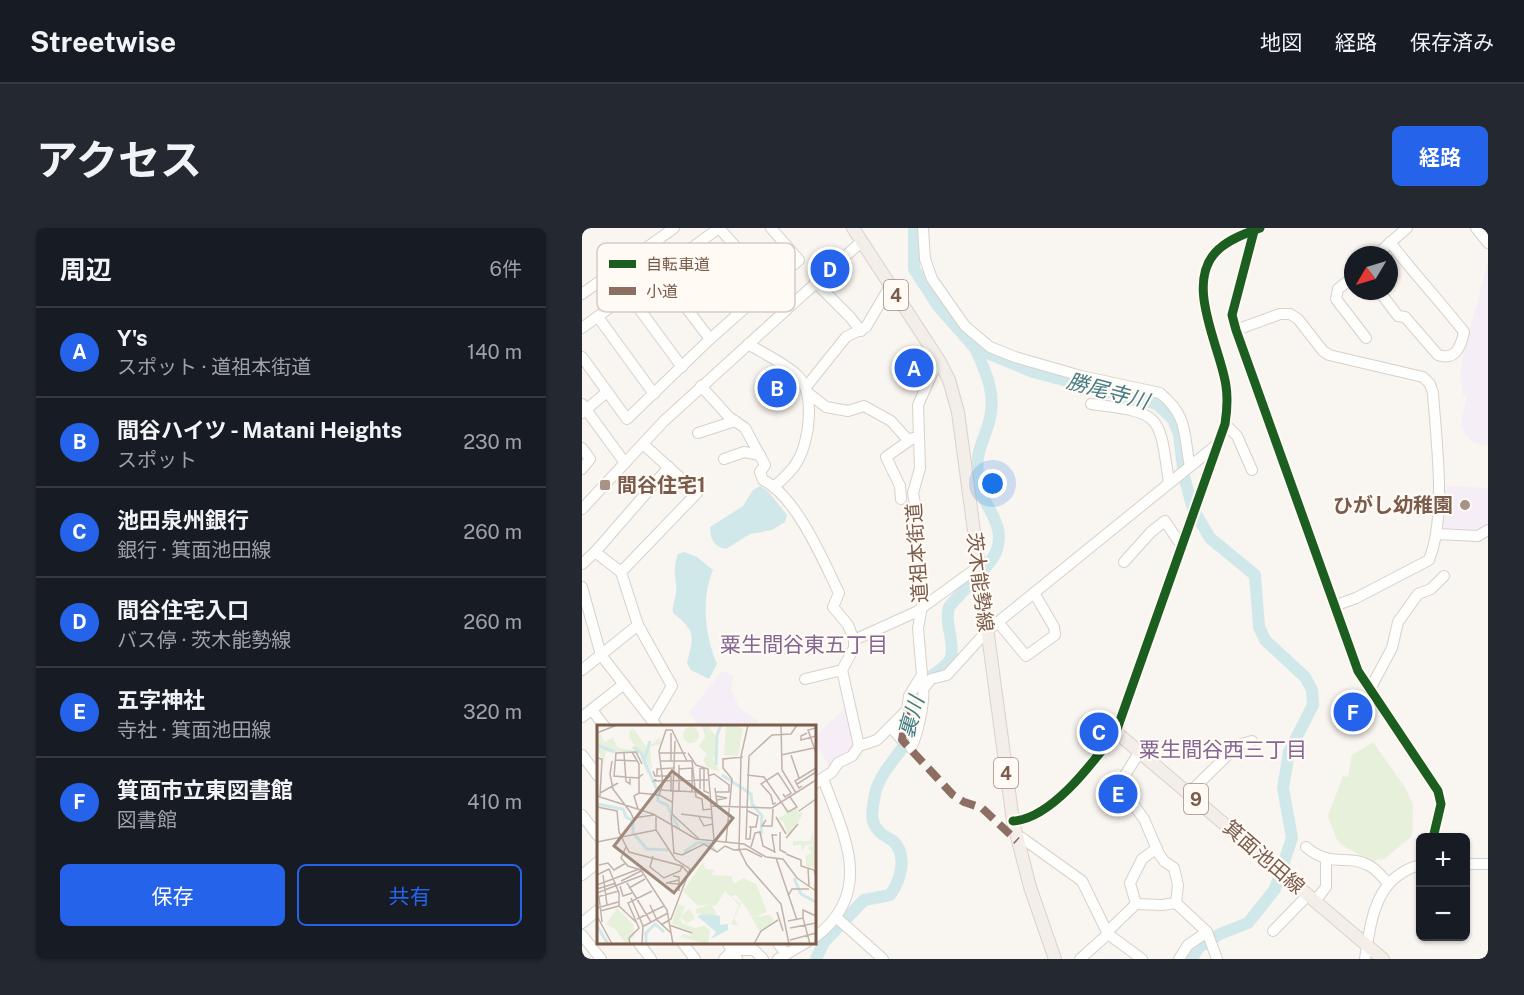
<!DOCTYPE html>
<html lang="ja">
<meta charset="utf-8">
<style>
body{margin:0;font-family:"Public Sans","Noto Sans JP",sans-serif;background:#242831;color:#f1f3f6}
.controls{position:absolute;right:18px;bottom:18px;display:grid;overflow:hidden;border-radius:9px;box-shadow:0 2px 4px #0004}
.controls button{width:54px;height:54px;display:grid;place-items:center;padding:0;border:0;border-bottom:2px solid #363941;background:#171b24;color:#f1f3f6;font:30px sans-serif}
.compass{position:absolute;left:762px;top:18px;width:54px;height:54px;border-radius:50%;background:#171b24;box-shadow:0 2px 4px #0004;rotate:232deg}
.you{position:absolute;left:411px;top:256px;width:21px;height:21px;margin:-15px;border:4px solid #fff;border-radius:50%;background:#1a73e8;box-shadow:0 0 0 9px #1a73e833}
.badge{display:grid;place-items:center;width:39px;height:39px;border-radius:50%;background:#2563eb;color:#fff;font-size:20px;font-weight:700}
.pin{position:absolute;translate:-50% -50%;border:3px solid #fff;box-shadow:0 2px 6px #0006}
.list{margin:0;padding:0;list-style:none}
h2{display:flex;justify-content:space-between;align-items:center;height:78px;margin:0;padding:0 24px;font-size:26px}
h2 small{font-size:20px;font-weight:400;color:#9ea1a6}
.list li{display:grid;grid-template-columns:39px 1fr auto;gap:18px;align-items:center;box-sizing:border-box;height:90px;padding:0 24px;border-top:2px solid #363941}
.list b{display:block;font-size:22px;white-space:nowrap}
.list p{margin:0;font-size:20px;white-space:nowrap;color:#9ea1a6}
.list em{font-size:20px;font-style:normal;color:#9ea1a6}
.actions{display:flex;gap:12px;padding:18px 24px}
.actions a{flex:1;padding:14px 0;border:2px solid #2563eb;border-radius:9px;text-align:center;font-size:21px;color:#2563eb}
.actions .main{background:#2563eb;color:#fff}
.map{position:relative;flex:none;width:906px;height:731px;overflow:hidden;border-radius:9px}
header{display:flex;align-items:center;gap:36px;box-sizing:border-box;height:84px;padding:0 30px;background:#171b24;border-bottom:2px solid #363941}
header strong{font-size:28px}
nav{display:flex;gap:33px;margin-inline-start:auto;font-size:21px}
.intro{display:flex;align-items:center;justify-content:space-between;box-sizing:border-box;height:144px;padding:0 36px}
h1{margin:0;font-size:42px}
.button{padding:15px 27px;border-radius:9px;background:#2563eb;color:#fff;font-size:21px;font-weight:700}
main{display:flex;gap:36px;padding:0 36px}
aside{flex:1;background:#171b24;border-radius:9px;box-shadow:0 2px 4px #0004}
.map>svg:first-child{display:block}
.education{fill:#f6eef6}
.green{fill:#e7f0db}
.water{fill:#d0e8ea}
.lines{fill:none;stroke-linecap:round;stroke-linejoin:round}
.river{stroke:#d0e8ea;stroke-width:12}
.minor-casing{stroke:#d7d1cb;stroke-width:12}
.major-casing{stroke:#dad1cc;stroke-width:14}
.minor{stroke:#fefefd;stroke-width:10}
.major{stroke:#f3eee8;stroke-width:12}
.quiet{stroke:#8d6e63;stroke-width:8;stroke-dasharray:15 8;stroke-linecap:butt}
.cycleway-casing{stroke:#fffaf3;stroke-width:13}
.cycleway{stroke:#1b5e20;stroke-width:9}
.poi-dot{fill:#a69286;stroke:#fffaf3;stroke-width:2}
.labels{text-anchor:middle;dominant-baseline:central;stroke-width:4.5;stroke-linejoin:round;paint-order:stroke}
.shield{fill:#fffaf3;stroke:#a28b7f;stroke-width:1.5}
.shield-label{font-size:18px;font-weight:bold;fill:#7a5c4d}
.poi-label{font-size:20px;font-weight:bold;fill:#7a5c4d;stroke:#fffaf3;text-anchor:start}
.street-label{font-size:20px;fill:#7a5c4d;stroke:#fffaf3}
.water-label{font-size:21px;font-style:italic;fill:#437c86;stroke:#fffaf3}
.neighbourhood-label{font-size:21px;fill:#846695;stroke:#fffaf3}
.inset-river{fill:none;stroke:#d0e8ea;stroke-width:3}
.inset-road{fill:none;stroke:#c2b3aa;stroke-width:1.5}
.view{fill:#9f8a7d;fill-opacity:0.15;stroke:#9f8a7d;stroke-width:3}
.inset-edge{fill:none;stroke:#7a5c4d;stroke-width:3}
.key{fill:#fffaf3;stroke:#d7cbc1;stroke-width:1.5}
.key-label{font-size:16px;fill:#7a5c4d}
</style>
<header>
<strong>Streetwise</strong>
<nav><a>地図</a><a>経路</a><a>保存済み</a></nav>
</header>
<div class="intro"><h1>アクセス</h1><a class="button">経路</a></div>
<main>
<aside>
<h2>周辺<small>6件</small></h2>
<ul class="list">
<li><span class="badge">A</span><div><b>Y's</b><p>スポット · 道祖本街道</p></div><em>140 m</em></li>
<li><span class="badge">B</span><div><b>間谷ハイツ - Matani Heights</b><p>スポット</p></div><em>230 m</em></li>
<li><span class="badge">C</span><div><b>池田泉州銀行</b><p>銀行 · 箕面池田線</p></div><em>260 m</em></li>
<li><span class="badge">D</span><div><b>間谷住宅入口</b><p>バス停 · 茨木能勢線</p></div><em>260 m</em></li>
<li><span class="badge">E</span><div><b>五字神社</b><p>寺社 · 箕面池田線</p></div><em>320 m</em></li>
<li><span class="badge">F</span><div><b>箕面市立東図書館</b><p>図書館</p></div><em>410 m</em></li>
</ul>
<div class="actions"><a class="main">保存</a><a>共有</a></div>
</aside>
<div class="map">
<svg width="906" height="731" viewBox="0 0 906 731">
<rect width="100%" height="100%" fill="#f9f5f0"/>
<g class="education">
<path d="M906,33V218L892,215L883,206L879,194L885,168L881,167L878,148L880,132Z"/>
<path d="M861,258L906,260V300L894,306L865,305L858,295Z"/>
<path d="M140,443L152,448L149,461L157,479L176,493L175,498H116L113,491L106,486Z"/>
<path d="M266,478L273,519L270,524L247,539L233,513L235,506Z"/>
</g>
<path class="green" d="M791,514L824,561L831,576L830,608L801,632L796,631L791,634L763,619L755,612L746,588L761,548L766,549L770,527Z"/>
<g class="water">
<path d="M178,258L186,263L205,287L203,294L190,302L168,306L144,321C132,319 128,311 128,299L161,278L171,262Z"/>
<path d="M102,324L115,329L131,342C119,370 123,408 135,436L127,451L109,442L105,435C112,408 114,403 91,385C90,377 93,373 94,365C96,351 89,346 96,326Z"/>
</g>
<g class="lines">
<g class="river">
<path d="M332,0V41L356,78L393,120L451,144L575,176L591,191L597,207L602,248L611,281L628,310L673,347L677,399L683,412L723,449L730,462L731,477L707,524L701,560L710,610L693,661L666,695L638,706L616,720L610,731"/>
<path d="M234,731L242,714L282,672L308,667C319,652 326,627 311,613C306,609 299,607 296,602C288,594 290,582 292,572C295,545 316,531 327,509C335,495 329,474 337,460C344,447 365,443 369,429C373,413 362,395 367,379C378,365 409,337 414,324C426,295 398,277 396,251C393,224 400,218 407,194C415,167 404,144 393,120"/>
</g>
<defs>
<g id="minor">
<path d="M137,0L189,58"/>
<path d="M341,0L343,31L350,51L383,98L408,119L433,129L499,148L578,165C607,189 601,206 608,238"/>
<path d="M894,0L906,15"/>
<path d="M672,3L650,87L654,102L776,443L856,563L859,576L851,610"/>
<path d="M108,21L156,86"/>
<path d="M794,27L825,0"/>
<path d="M30,44L100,139"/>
<path d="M77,44L128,111"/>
<path d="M771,49L756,61L754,71L784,110"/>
<path d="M233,54L268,89L279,103"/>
<path d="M797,63L816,88L823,89L856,127C874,133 879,118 882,104C858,73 832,46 808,14"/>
<path d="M0,66L92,0"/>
<path d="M16,89L72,166"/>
<path d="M0,100L137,0"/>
<path d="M654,102L698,86H708L716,91L741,123L747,127L841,149L848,156L851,165C854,213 865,287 847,332L774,370L752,378"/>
<path d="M166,116C181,125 200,134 214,146C234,163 228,213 215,234C210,243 201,251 193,258"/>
<path d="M0,129L45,191L128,111L217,32L189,0"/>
<path d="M119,158L147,189L163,200L183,237L178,244L181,252C214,268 241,332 257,365L251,379L266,397L272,412"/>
<path d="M224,159L264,109L284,99L308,58"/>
<path d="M226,165L244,179L266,183L282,178L309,193L326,212"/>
<path d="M0,176L43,235"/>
<path d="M509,176C580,185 577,185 587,255"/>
<path d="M0,185L25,164"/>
<path d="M643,196L655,208L670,242"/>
<path d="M116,205L153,193"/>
<path d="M0,220L8,231L0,241"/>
<path d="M142,231L162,224L178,227"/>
<path d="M319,271L318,258L304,229L331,210"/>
<path d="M0,281L82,193L279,14"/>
<path d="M854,306L896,308L906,302"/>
<path d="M13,324L87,239"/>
<path d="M542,334L569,304L583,293L597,314"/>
<path d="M0,336L13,324L39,344"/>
<path d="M0,359L19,427L75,499"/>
<path d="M416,394L444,428L473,407L472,399L452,365"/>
<path d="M56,397L90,458L70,492"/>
<path d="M0,442L56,397L39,344L115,265L61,216"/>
<path d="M260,442L277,518"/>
<path d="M223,451L260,442L272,420V412L334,384L396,339"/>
<path d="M788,461L810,420L816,394L836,366L849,361L862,348"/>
<path d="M10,482L23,499"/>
<path d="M0,489L42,456"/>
<path d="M309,499L320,512"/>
<path d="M329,520C335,509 343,473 341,461L349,451L365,447L405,403L637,215"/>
<path d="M558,523L542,549L548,572L562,591L577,626L582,633L592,640L596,657L594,675"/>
<path d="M0,527L16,548"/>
<path d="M232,556L250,544L256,535L270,528L277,518L295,512L325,482L327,468L340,447L336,400L341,373L337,357L334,315L336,293L331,265L338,240L336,177L352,141L358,134"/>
<path d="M607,565L656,517L670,513"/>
<path d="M0,587L16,608"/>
<path d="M431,593C470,591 512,533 534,504L643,196C645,183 646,171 644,158C639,120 600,53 637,21C648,11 664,5 678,0"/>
<path d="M434,609L440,610L500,653L526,706L560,731"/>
<path d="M724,619C750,641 766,625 788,638C795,642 801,650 806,655"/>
<path d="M884,636H906"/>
<path d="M0,647L16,634"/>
<path d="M733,673L744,659V632"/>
<path d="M554,676L580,677L594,675L625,704L635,731"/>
<path d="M255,690L301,731"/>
<path d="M0,695L16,682"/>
<path d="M691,703L726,667"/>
<path d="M525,704L554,676L548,655L560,631L575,620"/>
<path d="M0,707L19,731"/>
<path d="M232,710C293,665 263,609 241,551"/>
<path d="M56,714L69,731"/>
<path d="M100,714L113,731"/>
<path d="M145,714L155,731"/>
<path d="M195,714L204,726"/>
<path d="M142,731L151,722H172L181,731"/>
<path d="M196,731L225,714"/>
<path d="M498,731L526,706"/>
<path d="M597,731L606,717L625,704"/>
<path d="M783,731C789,692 793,649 838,637"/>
</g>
<g id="major">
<path d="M271,0L358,134L367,152L376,184L431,593L448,659L473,731"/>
<path d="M534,504L801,731"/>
</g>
</defs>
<use href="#minor" class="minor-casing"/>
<use href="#major" class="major-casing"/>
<use href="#minor" class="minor"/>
<use href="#major" class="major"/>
<path class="quiet" d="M325,482L320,512L371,567L382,574L400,580L435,613"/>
<defs>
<g id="cycleway">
<path d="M672,3L650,87L654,102L776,443L856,563L859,576L851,610"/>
<path d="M431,593C470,591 512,533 534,504L643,196C645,183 646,171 644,158C639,120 600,53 637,21C648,11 664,5 678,0"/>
</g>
</defs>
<use href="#cycleway" class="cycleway-casing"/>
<use href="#cycleway" class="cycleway"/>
</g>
<g class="poi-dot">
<rect x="17" y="251" width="12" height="12" rx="3"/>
<circle cx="883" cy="277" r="6"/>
</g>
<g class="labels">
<g class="shield">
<rect x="302" y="52" width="24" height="30" rx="4.5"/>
<rect x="412" y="530" width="24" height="30" rx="4.5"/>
<rect x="602" y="556" width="24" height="30" rx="4.5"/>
</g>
<g class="shield-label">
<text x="314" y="67">4</text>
<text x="424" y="545">4</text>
<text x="614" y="571">9</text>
</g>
<g class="poi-label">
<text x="35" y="257">間谷住宅1</text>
<text x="871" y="277" text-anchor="end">ひがし幼稚園</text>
</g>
<g class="street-label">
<text transform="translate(335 325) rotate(-94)">道祖本街道</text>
<text transform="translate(398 354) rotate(83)">茨木能勢線</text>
<text transform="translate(682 629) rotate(41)">箕面池田線</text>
</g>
<g class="water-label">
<text transform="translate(526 163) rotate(15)">勝尾寺川</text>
<text transform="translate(329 489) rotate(-74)">裏川</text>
</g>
<g class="neighbourhood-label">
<text x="222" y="416">粟生間谷東五丁目</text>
<text x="641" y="521">粟生間谷西三丁目</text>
</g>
</g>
<g transform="translate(15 497)">
<rect width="219" height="219" fill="#f9f5f0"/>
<path d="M105,0H111L119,12L118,31L115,33L123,47L111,43L106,35L110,29L102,21L108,12ZM129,0L146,3L141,31L127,30ZM86 10a8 8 0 1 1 16 0a8 8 0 1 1-16 0ZM37,4L50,23L63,12L64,19L53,22L55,45L49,36L51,49L49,47L43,29L16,26L9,27L6,40L0,21L6,23L0,19V11L4,9L7,17L16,13L21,23L42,26L32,13L33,5ZM186,81L191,88L199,83L206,89L192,113L187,98L181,93L189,89ZM216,106L219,141L212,142L209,140V130L215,128L211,123L217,118L208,121L205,127L204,119L196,121V116H213ZM106,137L108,144L118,145L114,150L134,151L137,159L146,153L159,159L170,187L158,192L173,190L177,195L163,207L150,184L139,170L134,171L144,179L137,194L142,200H134L142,180L128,166L119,181L115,180L120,190L117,193L99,188V184L114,179L101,181L86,166ZM81,179L88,182L84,191L92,184L98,193L90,198L83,192L85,198L98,203L107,201L113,205L111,219L84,212L82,216L85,209L94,211L95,207L75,199ZM20,183L36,199L38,210L29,219L18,204L9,199Z" fill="#e7f0db"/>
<path d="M108,189L123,191V200L131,199V205L114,214L119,207L100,191Z" fill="#d0e8ea"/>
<path class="inset-river" d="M0,20L18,27M36,22L44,28L61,67V76L70,80L82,104M47,36L53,16M119,40L120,10L124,0M125,50L154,69L155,79L165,91L164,110M0,79L26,84L29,92L36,96V108L50,124L72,125M87,127L100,118H111L118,125M197,153L204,169L219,177M0,201L11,219M49,219V208L58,199L67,207"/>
<path class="inset-road" d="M151,0L144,31L142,124L150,140L184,179L192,219M184,0L185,45L199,68M219,3L211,5L219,28M0,8L20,0M74,8V36M210,8L204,11V15L219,11M78,16L75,89L102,114M35,27L42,39V68L37,71L41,84M27,28L29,56L33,59V52M63,28H89M91,28L99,40L111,44L117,115M184,30L217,23M194,30L202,53M0,33L5,34L3,71M18,35L40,36M15,36L13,49L16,64M64,36H95L99,72L105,74L106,85L114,84M45,39L39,27L19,28L17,51L41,53L46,49M82,40V67M103,43V64M104,43L107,44V66L112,68M82,44L95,43V67M56,46L58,51H74V67M150,50L167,52L191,87L200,82L193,72M60,51V44L78,43M111,51L117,49L132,60V67H118M59,54L57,56L111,55M200,59L219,47M205,61L202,63L198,56L219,43M16,64L34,88M62,65L99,67L112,72M3,68L21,58M42,68L62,70M0,71L56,89L99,114L147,119L169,132L186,134L200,153L219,166M119,71L130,73L120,75M75,77L62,70L66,59L62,26L69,5H75L90,36M116,77L120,79L118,63M179,78L176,79L174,70L164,59L181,48L194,68L188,72L186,69M114,81L175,83L219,55M0,82L20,86L22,107L32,127L85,141L92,149M151,86L161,91L159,102H152M202,86L219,74M34,88L36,93L57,90M84,89L115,93M59,90V105L67,117L78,134L93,144L74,194L64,200M74,90L77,129M102,92L107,101L116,99M179,92L189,109M169,95L165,101H175L176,84M154,102L153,114H149L152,31L175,10L194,9L200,0M183,107V125L189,128M189,113L201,99M0,117L59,105M129,117L135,54L126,43V34L146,32M29,122L24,133L31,141L44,145L70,185L76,219M154,122L158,108L163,107L166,121L178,127M77,128L85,130L107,119L120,127L128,121L137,125L149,124L165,132M178,128L175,110H180M189,129L204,135V141L217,145L219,152M56,131L53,142L67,153L83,146L85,141M179,133L200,195M2,140L11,138L17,145L29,138M211,143L212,161M0,150L12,144L22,168V181L40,198M6,150L10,180M76,151L82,152V166M82,155L69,158L82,159M24,156L44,146M30,158L54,197M0,160L42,144M23,161L26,171L35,168M32,163L48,154M0,164L19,158M0,168L46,150M191,171L195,164H212M0,172L22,166M2,172L5,197M34,173L46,201L45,219M53,180L60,195L74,208M0,183L21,177M3,186L22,181M180,187L186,206M0,191L15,219M206,193V185L219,191M40,194L67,181M191,196L206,193L213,219M72,200L95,208M45,202L71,188M193,203L219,198M193,215L219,208M33,219L32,213L42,203L31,178L55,166M157,219L164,206L181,195"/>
<path class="view" d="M75,46L136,93L77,168L17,121Z"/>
<rect width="219" height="219" class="inset-edge"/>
</g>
<rect x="15" y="15" width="198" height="69" rx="9" class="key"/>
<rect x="27" y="32" width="27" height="8" fill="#1b5e20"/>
<rect x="27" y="59" width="27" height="8" fill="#8d6e63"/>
<g class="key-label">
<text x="64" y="42">自転車道</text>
<text x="64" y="69">小道</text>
</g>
</svg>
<div class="controls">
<button>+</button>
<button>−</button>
</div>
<svg class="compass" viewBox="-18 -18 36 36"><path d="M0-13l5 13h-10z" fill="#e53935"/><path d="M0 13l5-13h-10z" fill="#9ea1a6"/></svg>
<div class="you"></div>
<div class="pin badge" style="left:332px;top:140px">A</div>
<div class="pin badge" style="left:195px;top:160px">B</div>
<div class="pin badge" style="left:517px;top:504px">C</div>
<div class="pin badge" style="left:248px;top:41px">D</div>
<div class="pin badge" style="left:536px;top:566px">E</div>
<div class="pin badge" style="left:771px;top:484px">F</div>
</div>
</main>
